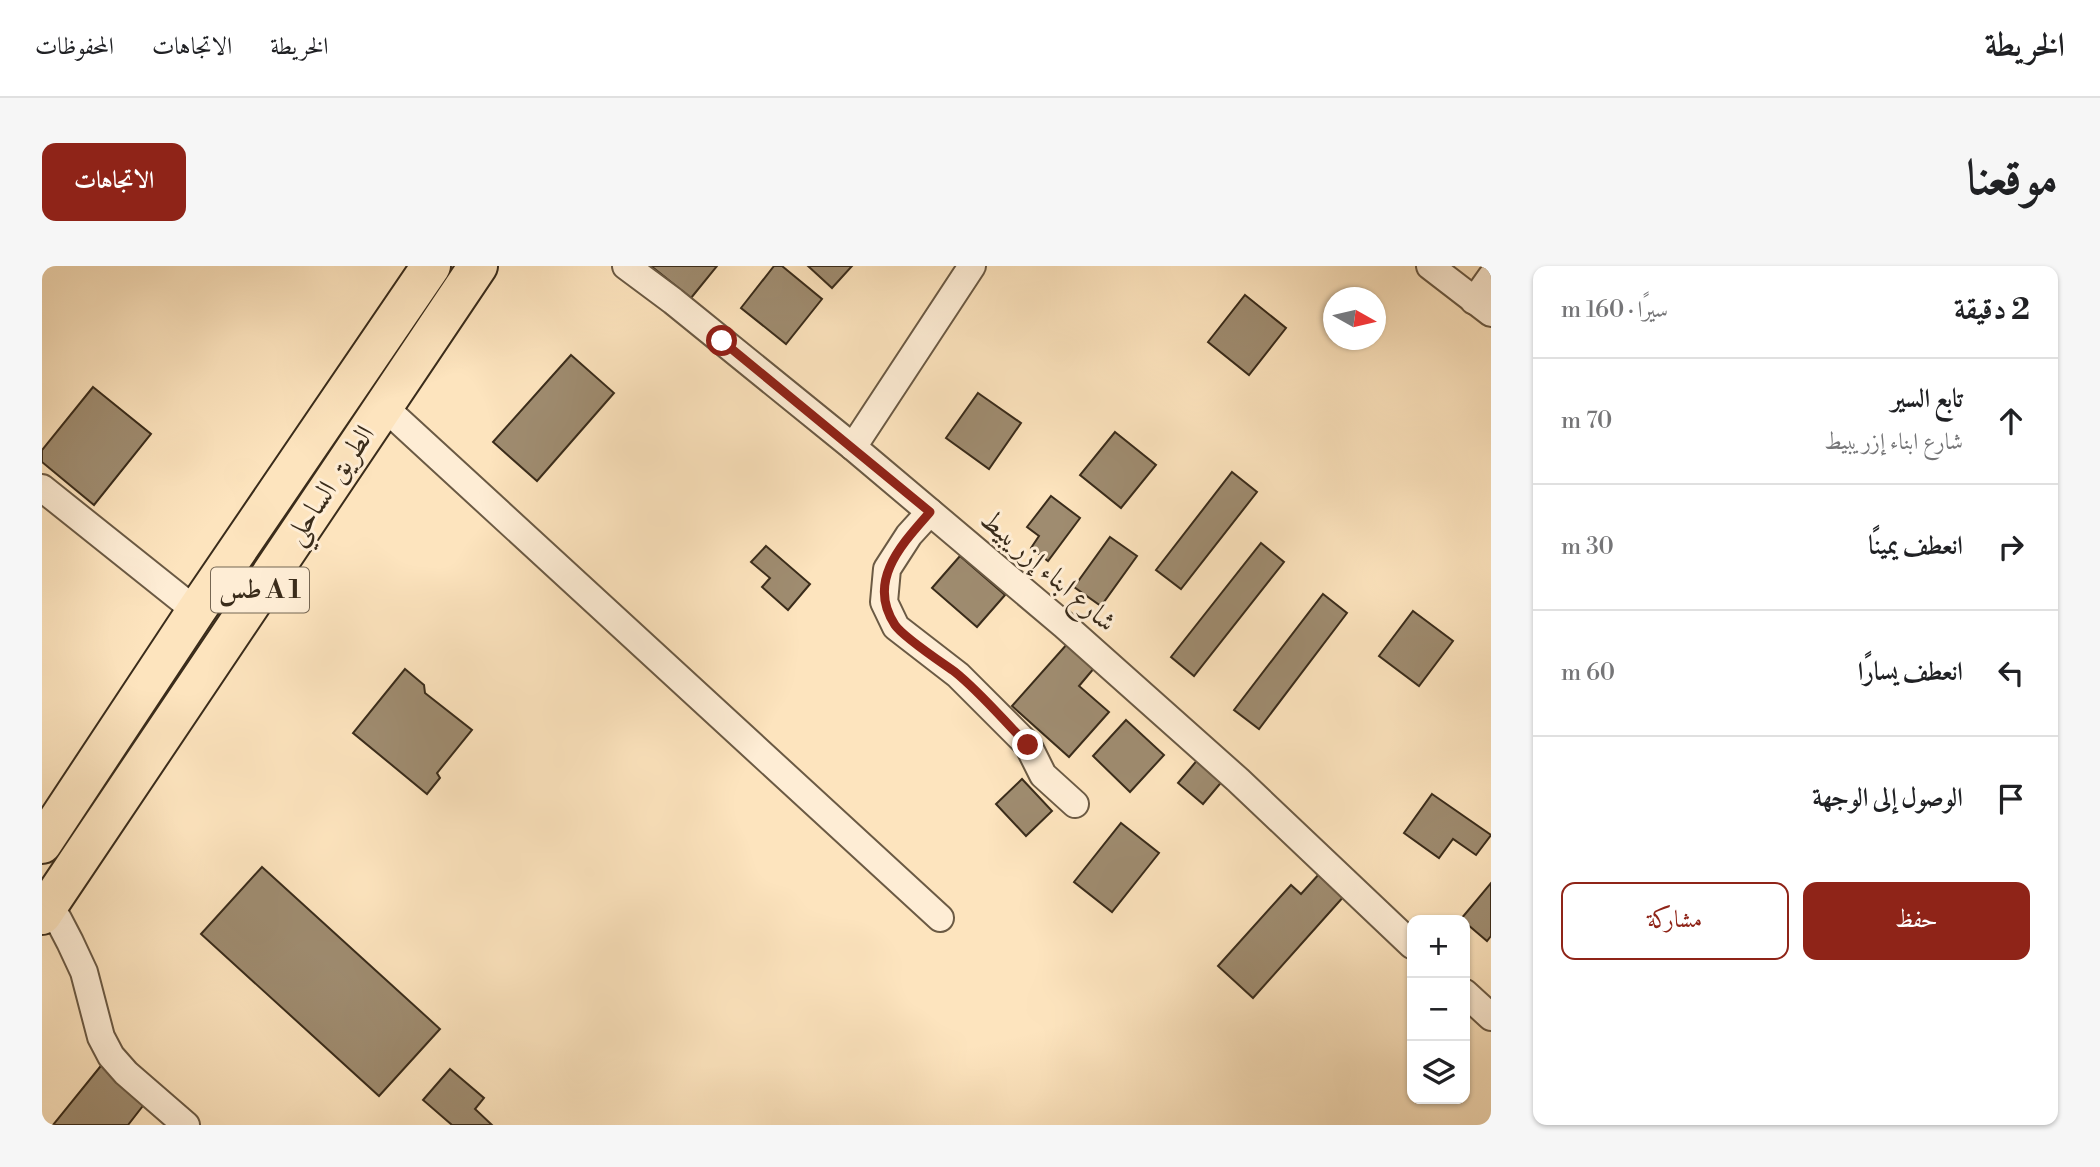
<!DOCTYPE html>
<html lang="ar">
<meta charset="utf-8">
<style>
body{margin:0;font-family:"Libre Bodoni",Amiri,serif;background:#f6f6f6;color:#202124;direction:rtl}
.controls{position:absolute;right:21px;bottom:21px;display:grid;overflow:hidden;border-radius:14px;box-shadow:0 2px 5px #0004}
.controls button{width:63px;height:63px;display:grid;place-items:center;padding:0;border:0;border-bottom:2px solid #e0e0e0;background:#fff;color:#202124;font:35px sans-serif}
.compass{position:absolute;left:1281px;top:21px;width:63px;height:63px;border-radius:50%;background:#fff;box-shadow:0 2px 5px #0004;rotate:98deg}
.stop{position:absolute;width:21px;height:21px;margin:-16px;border:5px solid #8f2418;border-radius:50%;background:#fff}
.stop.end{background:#8f2418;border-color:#fff;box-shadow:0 2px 7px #0008}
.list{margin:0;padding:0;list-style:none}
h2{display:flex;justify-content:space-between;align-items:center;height:91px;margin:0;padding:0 28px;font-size:30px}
h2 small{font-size:23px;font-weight:400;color:#757577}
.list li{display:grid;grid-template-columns:46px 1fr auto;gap:21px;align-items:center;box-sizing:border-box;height:126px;padding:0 28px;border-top:2px solid #e0e0e0}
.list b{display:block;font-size:26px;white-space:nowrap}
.list p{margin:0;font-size:23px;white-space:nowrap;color:#757577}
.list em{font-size:23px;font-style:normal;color:#757577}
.actions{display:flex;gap:14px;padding:21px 28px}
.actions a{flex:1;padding:16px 0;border:2px solid #8f2418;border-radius:14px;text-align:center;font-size:24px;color:#8f2418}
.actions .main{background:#8f2418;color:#fff}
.icon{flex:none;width:38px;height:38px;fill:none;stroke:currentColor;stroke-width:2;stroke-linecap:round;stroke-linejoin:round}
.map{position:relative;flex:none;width:1449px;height:859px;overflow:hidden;direction:ltr;border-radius:14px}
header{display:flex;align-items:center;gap:42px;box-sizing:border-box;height:98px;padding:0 35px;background:#fff;border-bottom:2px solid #e0e0e0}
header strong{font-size:33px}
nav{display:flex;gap:38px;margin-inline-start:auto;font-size:24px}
.intro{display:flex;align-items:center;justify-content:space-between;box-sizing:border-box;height:168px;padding:0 42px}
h1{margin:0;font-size:49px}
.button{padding:18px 32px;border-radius:14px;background:#8f2418;color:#fff;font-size:24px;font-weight:700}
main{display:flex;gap:42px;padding:0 42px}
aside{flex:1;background:#fff;border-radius:14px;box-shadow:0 2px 5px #0004}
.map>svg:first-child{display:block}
.building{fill:#9f8c70;stroke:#3a2c1b;stroke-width:2}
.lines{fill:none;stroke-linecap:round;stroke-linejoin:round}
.minor-casing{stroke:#6b5a44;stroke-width:30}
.trunk-casing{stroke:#3a2c1b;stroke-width:42}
.minor{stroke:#feedd5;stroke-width:26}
.trunk{stroke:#fde4be;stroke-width:38}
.route{stroke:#8f2418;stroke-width:9}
.labels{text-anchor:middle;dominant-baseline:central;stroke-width:6;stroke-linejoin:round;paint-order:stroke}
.shield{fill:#feedd5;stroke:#756653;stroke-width:2}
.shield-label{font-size:26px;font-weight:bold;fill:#3a2c1b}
.street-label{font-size:28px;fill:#3a2c1b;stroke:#feedd5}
</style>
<header>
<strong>الخريطة</strong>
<nav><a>الخريطة</a><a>الاتجاهات</a><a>المحفوظات</a></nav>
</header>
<div class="intro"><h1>موقعنا</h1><a class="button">الاتجاهات</a></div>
<main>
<aside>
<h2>2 دقيقة<small>سيرًا · 160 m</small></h2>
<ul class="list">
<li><svg class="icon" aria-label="ahead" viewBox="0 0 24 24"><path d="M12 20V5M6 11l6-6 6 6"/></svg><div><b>تابع السير</b><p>شارع ابناء إزريبيط</p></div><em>70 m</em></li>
<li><svg class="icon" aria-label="right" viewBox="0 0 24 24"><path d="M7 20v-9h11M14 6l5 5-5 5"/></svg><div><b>انعطف يمينًا</b></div><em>30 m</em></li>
<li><svg class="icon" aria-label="left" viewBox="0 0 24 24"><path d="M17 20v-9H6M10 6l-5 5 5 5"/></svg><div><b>انعطف يسارًا</b></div><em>60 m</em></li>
<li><svg class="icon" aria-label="arrive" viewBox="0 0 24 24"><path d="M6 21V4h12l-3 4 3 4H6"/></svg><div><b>الوصول إلى الوجهة</b></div></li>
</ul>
<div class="actions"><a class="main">حفظ</a><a>مشاركة</a></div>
</aside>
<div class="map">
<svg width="1449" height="859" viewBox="0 0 1449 859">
<rect width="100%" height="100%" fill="#fde4be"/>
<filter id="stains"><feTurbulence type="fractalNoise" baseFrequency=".00286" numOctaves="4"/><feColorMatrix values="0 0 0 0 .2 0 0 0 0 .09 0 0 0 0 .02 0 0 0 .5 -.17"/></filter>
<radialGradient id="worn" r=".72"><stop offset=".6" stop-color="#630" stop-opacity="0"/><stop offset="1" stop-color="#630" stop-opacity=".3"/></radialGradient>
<g class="building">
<path d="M609,0H675L649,32Z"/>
<path d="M732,0H740L780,33L744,78L699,42Z"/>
<path d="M766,0H810L790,22Z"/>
<path d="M1203,29L1244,62L1207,109L1166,76Z"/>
<path d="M529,89L572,127L495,215L451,176Z"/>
<path d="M51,121L109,168L52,239L0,196V184Z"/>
<path d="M936,127L979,157L947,203L904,172Z"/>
<path d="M1073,166L1114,199L1079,242L1038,209Z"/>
<path d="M1190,206L1215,226L1139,323L1114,304Z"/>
<path d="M1009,230L1038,252L1006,295L989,282L997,270L985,261Z"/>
<path d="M1068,271L1095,290L1059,340L1032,321Z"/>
<path d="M1219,277L1242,296L1152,410L1129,391Z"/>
<path d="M724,280L768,318L746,344L720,321L728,312L709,296Z"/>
<path d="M918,290L963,329L935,361L890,322Z"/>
<path d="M1281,328L1305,347L1217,463L1192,444Z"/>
<path d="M1371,345L1411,375L1377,420L1337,390Z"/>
<path d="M1026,377L1053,401L1037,420L1067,446L1027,491L970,440Z"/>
<path d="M363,403L382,419L383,427L430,464L395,507L398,512L385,528L311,467Z"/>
<path d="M1084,454L1122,489L1088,526L1051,490Z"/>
<path d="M1157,492L1182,513L1161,538L1136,517Z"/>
<path d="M980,513L1010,545L984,570L954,538Z"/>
<path d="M1390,528L1449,569L1434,589L1411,573L1397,592L1362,567Z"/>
<path d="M1079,557L1117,587L1070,646L1032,616Z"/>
<path d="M220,601L398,763L337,830L159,668Z"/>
<path d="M1278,607L1303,629L1211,732L1176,700L1249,619L1259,628Z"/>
<path d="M1449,617V670L1445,675L1419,653Z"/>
<path d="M62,796L107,832L86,859H11Z"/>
<path d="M408,803L442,832L433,843L450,859H410L381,834Z"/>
</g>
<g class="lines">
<defs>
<g id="minor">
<path d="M584,0L631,35L811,181L1022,359L1196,514L1370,679"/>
<path d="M1388,0L1449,47"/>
<path d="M1432,35L1449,11"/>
<path d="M341,140L898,652"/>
<path d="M811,181L930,0"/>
<path d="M0,222L154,345"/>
<path d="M888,246L867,269L845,303L842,336L854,361L916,409L986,479L1001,509L1033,538"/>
<path d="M0,636L16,653L28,676L42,706L59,771L69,790L84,807L144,859"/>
<path d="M1423,727L1449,751"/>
</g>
<g id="trunk">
<path d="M0,578L154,345L389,0"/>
<path d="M0,649L436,0"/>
</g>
</defs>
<use href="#minor" class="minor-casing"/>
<use href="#trunk" class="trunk-casing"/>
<use href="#minor" class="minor"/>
<use href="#trunk" class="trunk"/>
</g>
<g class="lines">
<path class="route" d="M680,75L888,246C860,278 824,315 853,359C861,371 899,396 913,406C939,427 962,455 986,479"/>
</g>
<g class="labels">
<rect class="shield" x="169" y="301.5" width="98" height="45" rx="5"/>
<g class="shield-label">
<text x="218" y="324">طس A 1</text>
</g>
<g class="street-label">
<text transform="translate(288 219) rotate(-56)">الطريق الساحلي</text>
<text transform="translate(1006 305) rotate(41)">شارع ابناء إزريبيط</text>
</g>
</g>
<rect width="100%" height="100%" filter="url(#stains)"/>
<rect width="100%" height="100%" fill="url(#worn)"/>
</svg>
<div class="controls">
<button>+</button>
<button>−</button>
<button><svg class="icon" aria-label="layers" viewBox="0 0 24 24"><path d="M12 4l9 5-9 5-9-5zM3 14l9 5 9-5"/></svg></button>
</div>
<svg class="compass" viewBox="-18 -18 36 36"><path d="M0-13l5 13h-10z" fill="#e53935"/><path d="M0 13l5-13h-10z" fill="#757577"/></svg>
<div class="stop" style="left:680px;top:75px"></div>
<div class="stop end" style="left:986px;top:479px"></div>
</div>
</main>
